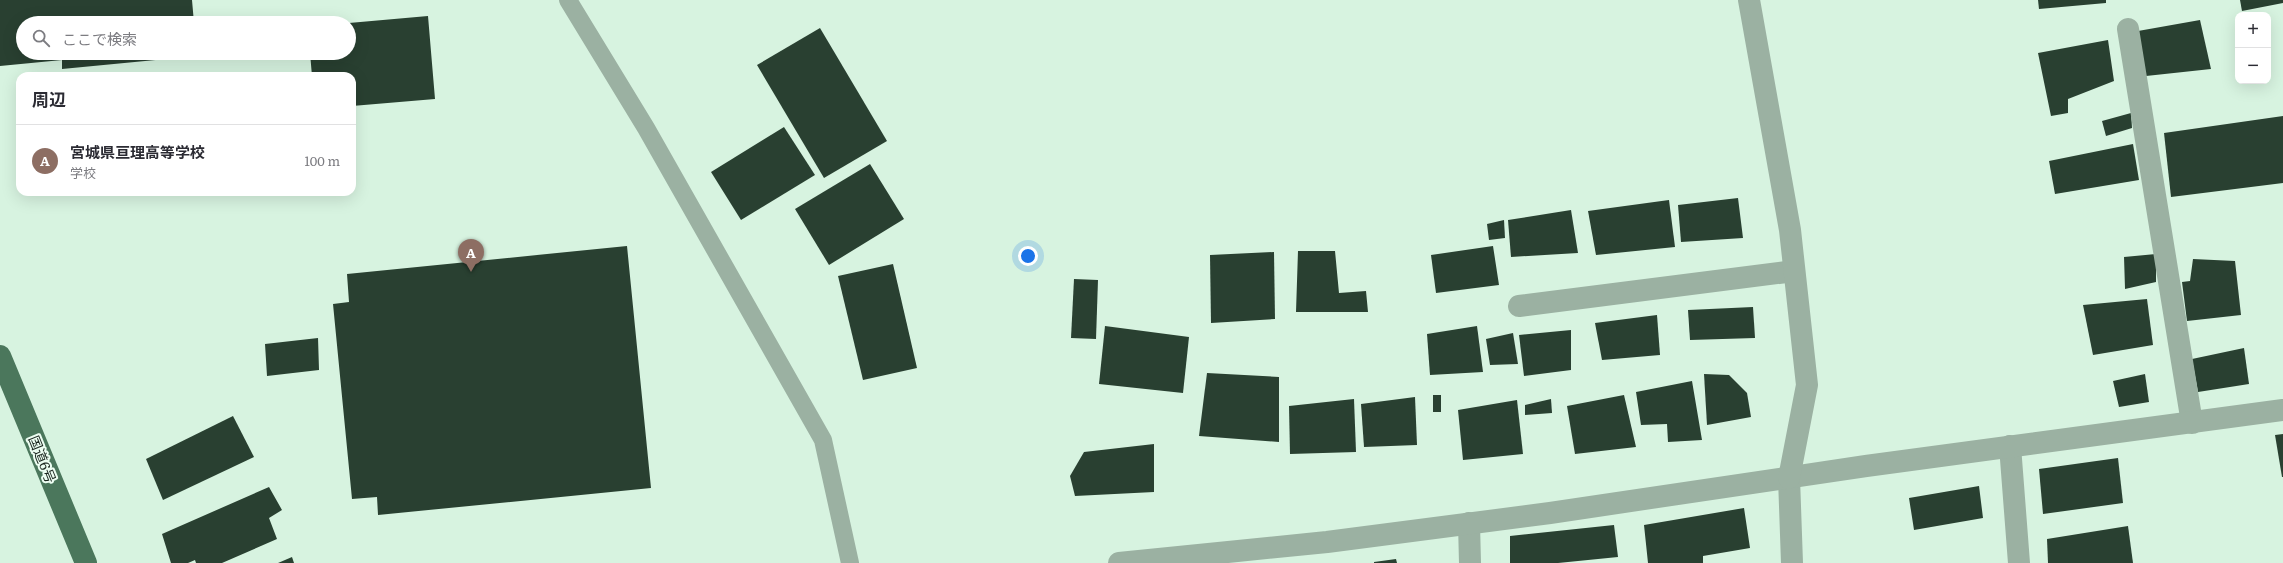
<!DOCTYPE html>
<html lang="ja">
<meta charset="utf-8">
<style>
body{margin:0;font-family:Literata,"Noto Sans JP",serif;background:#f7f7f7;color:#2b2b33}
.controls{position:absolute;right:12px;top:12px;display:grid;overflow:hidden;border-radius:8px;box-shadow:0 4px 16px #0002}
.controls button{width:36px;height:36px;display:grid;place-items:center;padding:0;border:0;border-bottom:1px solid #e1e1e2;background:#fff;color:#2b2b33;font:20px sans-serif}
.you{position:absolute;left:1028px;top:256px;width:14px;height:14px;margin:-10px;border:3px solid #fff;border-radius:50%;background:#1a73e8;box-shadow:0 0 0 6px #1a73e833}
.badge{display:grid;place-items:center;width:26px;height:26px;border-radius:50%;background:#d1436e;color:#fff;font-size:13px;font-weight:700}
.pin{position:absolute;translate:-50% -33px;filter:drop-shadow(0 1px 2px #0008)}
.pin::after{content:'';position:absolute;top:21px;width:14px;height:12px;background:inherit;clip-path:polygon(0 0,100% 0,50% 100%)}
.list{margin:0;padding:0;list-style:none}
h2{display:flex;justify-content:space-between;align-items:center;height:52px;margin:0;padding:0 16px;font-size:17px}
h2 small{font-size:13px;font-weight:400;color:#7c7c81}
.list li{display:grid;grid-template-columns:26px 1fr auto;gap:12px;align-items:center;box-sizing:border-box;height:72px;padding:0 16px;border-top:1px solid #e1e1e2}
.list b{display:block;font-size:15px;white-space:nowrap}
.list p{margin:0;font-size:13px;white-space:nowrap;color:#7c7c81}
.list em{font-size:13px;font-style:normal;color:#7c7c81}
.icon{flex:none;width:22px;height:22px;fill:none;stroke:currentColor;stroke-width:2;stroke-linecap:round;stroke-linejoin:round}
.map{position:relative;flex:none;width:2283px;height:563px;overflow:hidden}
.search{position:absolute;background:#fff;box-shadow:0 4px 16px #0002;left:16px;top:16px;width:340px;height:44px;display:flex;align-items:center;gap:10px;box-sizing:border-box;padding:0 14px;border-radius:22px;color:#7c7c81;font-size:15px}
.panel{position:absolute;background:#fff;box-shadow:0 4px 16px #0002;left:16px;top:72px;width:340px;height:124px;border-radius:12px}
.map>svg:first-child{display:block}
.building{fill:#294031}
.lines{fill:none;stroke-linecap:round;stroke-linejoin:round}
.service{stroke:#9bb1a2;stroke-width:18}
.minor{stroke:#9bb1a2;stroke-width:22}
.tertiary{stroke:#9bb1a2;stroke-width:22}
.trunk{stroke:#4b775c;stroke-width:22}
.labels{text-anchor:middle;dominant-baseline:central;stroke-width:4;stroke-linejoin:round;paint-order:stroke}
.street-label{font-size:14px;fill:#1c2720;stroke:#edfef2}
</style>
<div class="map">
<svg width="2283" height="563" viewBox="0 0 2283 563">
<rect width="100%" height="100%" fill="#d7f3e0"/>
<g class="building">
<path d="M0,0H192L194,23H23V53H197V56L62,69V60L0,66Z"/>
<path d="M2038,0H2106V3L2039,9Z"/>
<path d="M2240,0H2283V3L2242,11Z"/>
<path d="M428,16L435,99L352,106V76H312L310,53H349V23Z"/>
<path d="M2200,20L2211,69L2146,76L2138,31Z"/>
<path d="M820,28L887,141L824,178L757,65Z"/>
<path d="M2108,40L2114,81L2068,99V113L2051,116L2038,53Z"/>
<path d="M2131,113L2132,128L2106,136L2102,121Z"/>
<path d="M2283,116V183L2171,197L2164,133Z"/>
<path d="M784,127L815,175L741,220L711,172Z"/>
<path d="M2133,144L2139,180L2055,194L2049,161Z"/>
<path d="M870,164L904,219L829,265L795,209Z"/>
<path d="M1738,198L1743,238L1681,242L1678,205Z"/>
<path d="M1669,200L1675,247L1596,255L1588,211Z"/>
<path d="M1571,210L1578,253L1511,257L1508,220Z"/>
<path d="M1504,220L1505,238L1489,240L1487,224Z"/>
<path d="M627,246L651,488L378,515L377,497L352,499L333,304L349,302L347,274Z"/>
<path d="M1493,246L1499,285L1436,293L1431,255Z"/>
<path d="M1298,251H1335L1339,293L1366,291L1368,312H1296Z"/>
<path d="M1274,252L1275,319L1211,323L1210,255Z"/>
<path d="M2156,254V282L2125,289L2124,257Z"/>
<path d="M2193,259L2235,261L2241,315L2187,321L2182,282L2190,281Z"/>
<path d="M893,264L917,368L863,380L838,276Z"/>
<path d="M1074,279L1098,280L1096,339L1071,338Z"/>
<path d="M2147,299L2153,345L2093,355L2083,305Z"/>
<path d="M1753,307L1755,338L1690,340L1688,310Z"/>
<path d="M1657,315L1660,355L1602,360L1595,323Z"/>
<path d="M1105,326L1189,337L1183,393L1099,384Z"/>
<path d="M1477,326L1483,372L1430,375L1427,334Z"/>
<path d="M1571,330V370L1524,376L1519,335Z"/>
<path d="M1513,333L1518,364L1490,365L1486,339Z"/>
<path d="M318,338L319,370L267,376L265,344Z"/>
<path d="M2244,348L2249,384L2198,392L2192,359Z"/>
<path d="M1207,373L1279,377V442L1199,436Z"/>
<path d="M1704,374L1729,375L1747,393L1751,417L1707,425Z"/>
<path d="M2145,374L2149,402L2119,407L2113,381Z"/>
<path d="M1692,381L1702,440L1668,442L1667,424L1641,425L1636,392Z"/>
<rect x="1433" y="395" width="8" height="17"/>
<path d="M1624,395L1636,447L1575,454L1567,406Z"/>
<path d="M1415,397L1417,445L1364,447L1361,404Z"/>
<path d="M1354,399L1356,452L1290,454L1289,406Z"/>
<path d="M1551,399L1552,413L1525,415V405Z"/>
<path d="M1517,400L1523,454L1463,460L1458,410Z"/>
<path d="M233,416L254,457L163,500L146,459Z"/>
<path d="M2283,434V477H2282L2275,435Z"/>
<path d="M1154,444V492L1075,496L1070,476L1084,452Z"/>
<path d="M2118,458L2123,503L2043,514L2039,469Z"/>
<path d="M1979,486L1983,518L1914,530L1909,498Z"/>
<path d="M269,487L282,510L269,518L277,539L222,563H196L195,560L188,563H171L162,534Z"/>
<path d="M1744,508L1750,548L1703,556V563H1648L1644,525Z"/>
<path d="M1614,525L1618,557L1558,563H1510V536Z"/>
<path d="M2128,526L2133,563H2048L2047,539Z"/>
<path d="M292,557L294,563H278Z"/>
<path d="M1396,559L1397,563H1374V562Z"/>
</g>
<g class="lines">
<path class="service" d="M568,0L646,128L823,440L850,563"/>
<g class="minor">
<path d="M2128,29L2192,423"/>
<path d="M1519,306L1794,271"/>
<path d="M2010,446L2019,563"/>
<path d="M1789,478L1792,563"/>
<path d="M1469,523L1470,563"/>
<path d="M1119,563L1327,542L1550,513L1866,466L2283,410"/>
</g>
<path class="tertiary" d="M1749,0L1790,230L1807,385L1789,478"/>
<path class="trunk" d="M0,356L86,563"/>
</g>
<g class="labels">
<g class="street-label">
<text transform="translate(43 459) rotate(68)">国道6号</text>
</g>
</g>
</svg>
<div class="controls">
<button>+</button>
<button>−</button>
</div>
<div class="you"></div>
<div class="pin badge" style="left:471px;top:272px;background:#8d6e63">A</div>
<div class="search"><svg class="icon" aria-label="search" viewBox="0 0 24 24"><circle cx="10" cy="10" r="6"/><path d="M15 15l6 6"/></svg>ここで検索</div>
<section class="panel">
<h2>周辺<small></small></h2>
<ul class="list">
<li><span class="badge" style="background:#8d6e63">A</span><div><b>宮城県亘理高等学校</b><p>学校</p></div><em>100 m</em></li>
</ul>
</section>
</div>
